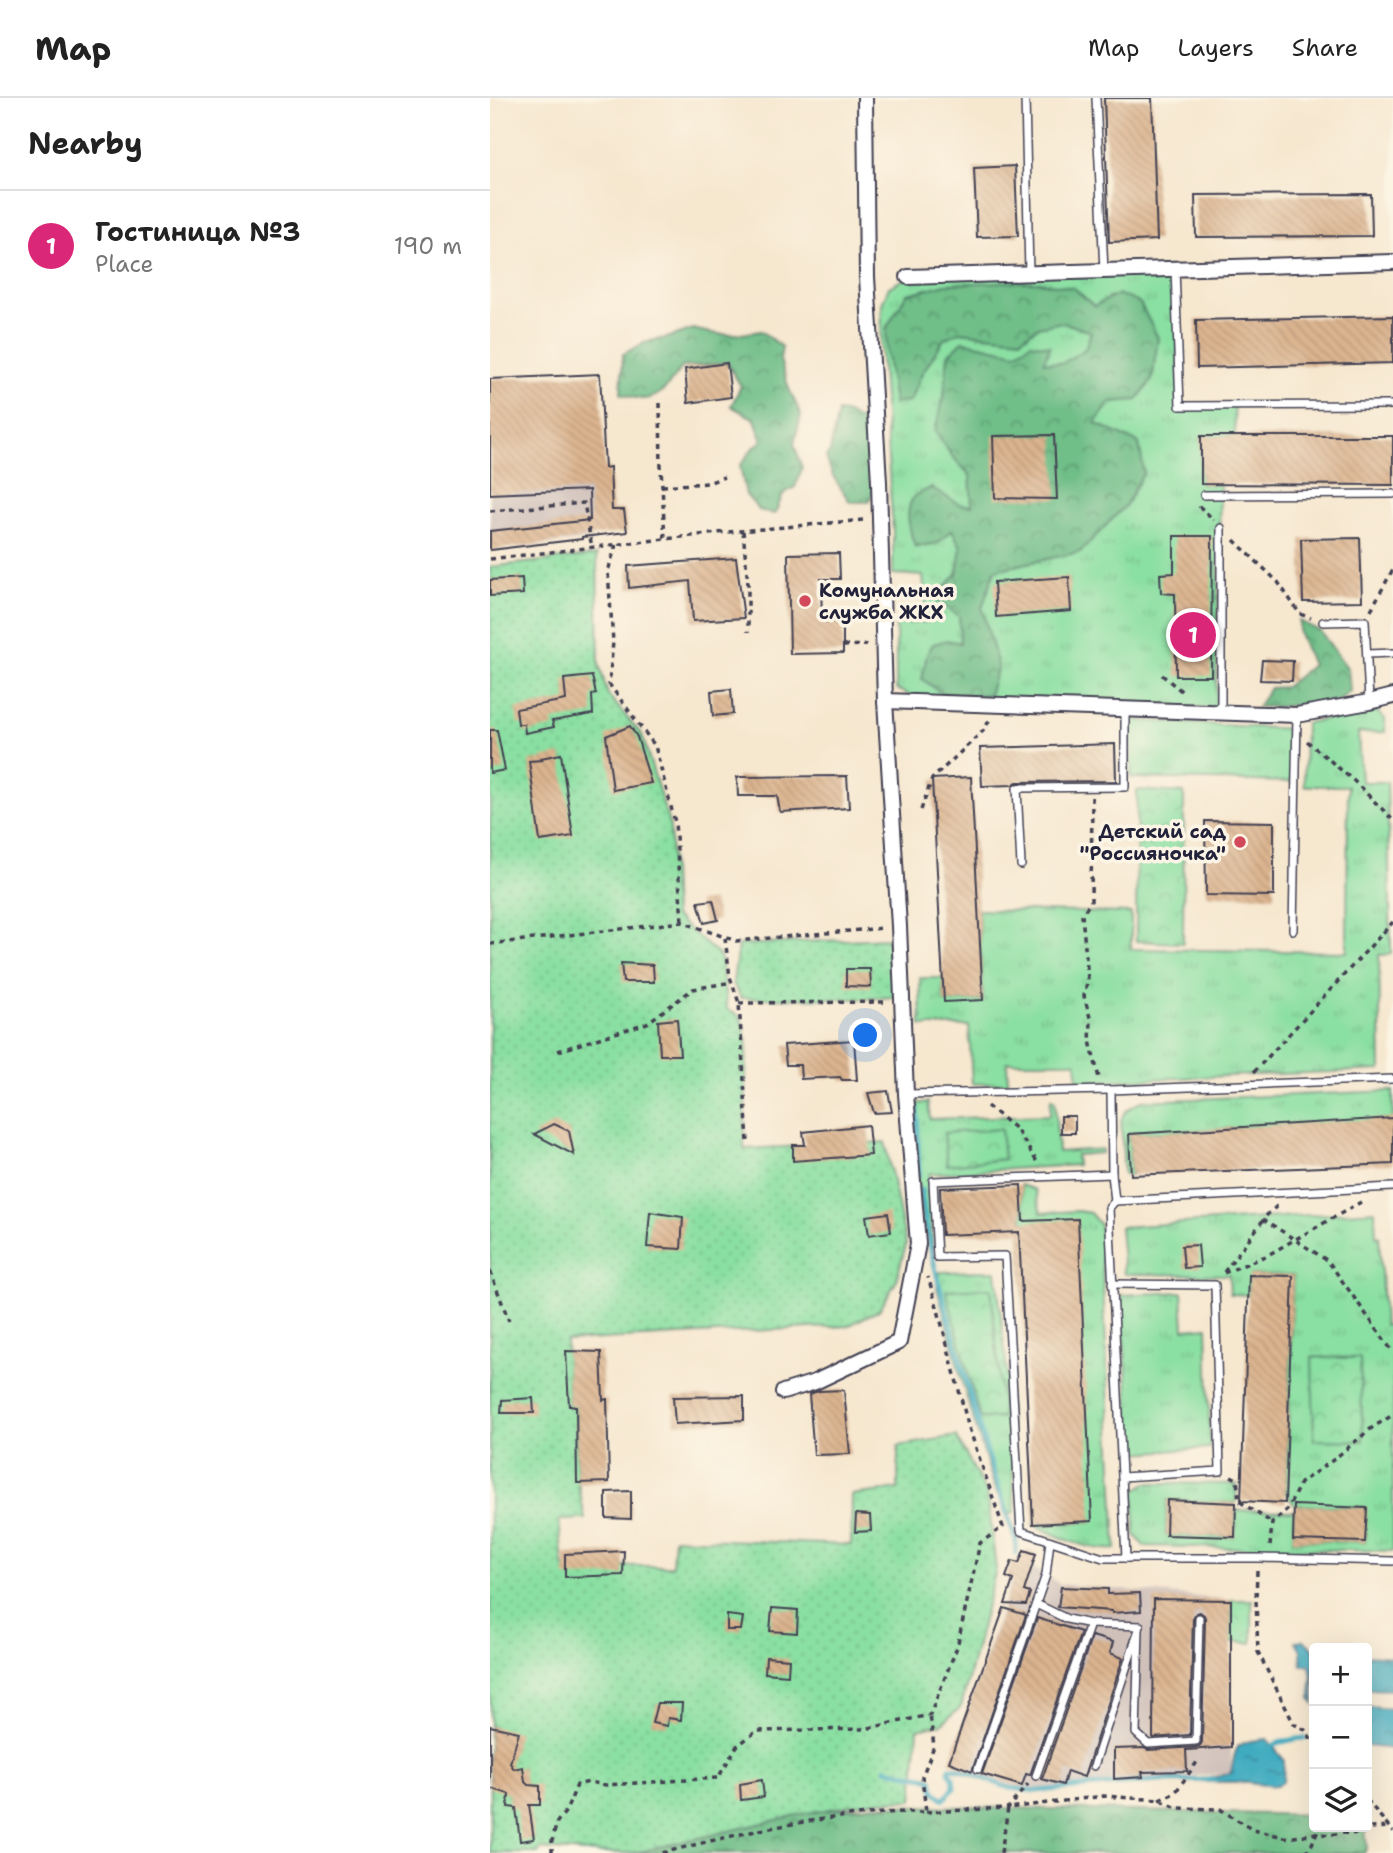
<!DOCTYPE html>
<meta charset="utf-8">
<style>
body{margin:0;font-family:"Shantell Sans",sans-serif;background:#f6f6f6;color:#222}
.controls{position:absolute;right:21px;bottom:21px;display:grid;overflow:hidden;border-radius:7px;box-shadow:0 7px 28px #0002}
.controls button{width:63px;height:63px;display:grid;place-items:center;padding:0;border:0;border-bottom:2px solid #e0e0e0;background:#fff;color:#222;font:35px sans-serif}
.you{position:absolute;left:376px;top:938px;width:24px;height:24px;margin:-18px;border:5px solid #fff;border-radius:50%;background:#1a73e8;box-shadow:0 0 0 10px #1a73e833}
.badge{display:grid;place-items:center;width:46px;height:46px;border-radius:50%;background:#db2777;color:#fff;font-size:23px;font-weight:700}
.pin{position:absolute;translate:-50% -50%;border:4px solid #fff;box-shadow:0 2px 7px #0006}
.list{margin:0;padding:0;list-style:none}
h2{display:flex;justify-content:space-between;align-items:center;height:91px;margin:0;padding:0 28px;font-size:30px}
h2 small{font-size:23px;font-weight:400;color:#767676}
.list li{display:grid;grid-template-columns:46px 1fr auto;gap:21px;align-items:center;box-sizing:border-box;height:112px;padding:0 28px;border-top:2px solid #e0e0e0}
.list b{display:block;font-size:26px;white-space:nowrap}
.list p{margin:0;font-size:23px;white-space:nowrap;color:#767676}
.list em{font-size:23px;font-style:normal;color:#767676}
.icon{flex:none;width:38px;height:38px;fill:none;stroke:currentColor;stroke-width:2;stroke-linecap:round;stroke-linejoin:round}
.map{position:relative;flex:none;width:903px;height:1755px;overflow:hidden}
header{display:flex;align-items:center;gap:42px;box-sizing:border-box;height:98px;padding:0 35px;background:#fff;border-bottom:2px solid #e0e0e0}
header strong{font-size:33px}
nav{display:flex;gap:38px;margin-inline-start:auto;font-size:24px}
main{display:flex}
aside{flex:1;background:#fff}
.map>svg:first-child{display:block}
.industrial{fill:#cfc0ba}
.grass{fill:url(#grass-tufts);stroke:#56806e;stroke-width:2}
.forest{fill:url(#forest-crowns);stroke:#487062;stroke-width:2}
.park{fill:url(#park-crowns);stroke:#56806e;stroke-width:2}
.garden{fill:url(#garden-dots);stroke:#56806e;stroke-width:2}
.water{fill:url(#water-ripples);stroke:#32667e;stroke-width:2}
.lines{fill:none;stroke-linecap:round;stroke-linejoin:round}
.stream{stroke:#41abc0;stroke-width:5}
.building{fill:url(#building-back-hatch)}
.service-casing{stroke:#424051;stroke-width:10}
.minor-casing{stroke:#424051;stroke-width:18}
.path{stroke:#424051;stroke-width:3.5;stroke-dasharray:5 5;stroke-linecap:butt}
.service{stroke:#fff;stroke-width:7}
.minor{stroke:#fff;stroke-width:14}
.poi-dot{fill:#d1495b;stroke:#fcf5e5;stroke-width:2.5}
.labels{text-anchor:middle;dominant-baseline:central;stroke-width:7;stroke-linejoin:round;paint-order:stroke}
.poi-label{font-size:19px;font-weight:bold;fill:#22223b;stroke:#fcf5e5;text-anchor:start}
</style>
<header>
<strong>Map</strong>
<nav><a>Map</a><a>Layers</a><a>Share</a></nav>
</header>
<main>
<aside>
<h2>Nearby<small></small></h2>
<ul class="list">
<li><span class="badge">1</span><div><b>Гостиница №3</b><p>Place</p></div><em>190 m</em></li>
</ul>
</aside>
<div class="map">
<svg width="903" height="1755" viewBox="0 0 903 1755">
<defs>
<pattern id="grass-tufts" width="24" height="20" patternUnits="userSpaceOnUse" patternTransform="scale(1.75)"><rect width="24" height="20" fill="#8adfa2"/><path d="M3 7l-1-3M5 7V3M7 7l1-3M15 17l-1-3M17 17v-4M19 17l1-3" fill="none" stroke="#77bf8c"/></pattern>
<pattern id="forest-crowns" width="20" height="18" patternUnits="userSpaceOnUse" patternTransform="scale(1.75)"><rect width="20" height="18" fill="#6fbe88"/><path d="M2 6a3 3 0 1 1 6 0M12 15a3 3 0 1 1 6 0" fill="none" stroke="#5b9a70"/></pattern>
<pattern id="park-crowns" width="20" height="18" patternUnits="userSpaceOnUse" patternTransform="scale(1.75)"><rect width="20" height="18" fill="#8adfa2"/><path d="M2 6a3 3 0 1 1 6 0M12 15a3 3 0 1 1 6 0" fill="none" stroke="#77bf8c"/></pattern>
<pattern id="garden-dots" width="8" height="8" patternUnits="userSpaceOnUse" patternTransform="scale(1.75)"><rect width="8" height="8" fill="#8adfa2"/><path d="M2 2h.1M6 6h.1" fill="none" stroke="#77bf8c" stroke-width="1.8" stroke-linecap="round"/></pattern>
<pattern id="water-ripples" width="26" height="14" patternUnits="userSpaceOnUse" patternTransform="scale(1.75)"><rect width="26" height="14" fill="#41abc0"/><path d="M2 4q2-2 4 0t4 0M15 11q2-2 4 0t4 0" fill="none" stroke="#368b9d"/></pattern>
<pattern id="building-back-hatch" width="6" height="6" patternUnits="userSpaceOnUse" patternTransform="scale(1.75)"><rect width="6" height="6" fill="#dbb48f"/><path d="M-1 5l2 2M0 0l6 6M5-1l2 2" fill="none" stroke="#bc9a7c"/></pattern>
</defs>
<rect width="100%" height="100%" fill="#fcf5e5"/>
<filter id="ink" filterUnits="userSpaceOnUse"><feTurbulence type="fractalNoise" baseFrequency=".0143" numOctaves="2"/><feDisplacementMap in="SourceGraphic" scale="14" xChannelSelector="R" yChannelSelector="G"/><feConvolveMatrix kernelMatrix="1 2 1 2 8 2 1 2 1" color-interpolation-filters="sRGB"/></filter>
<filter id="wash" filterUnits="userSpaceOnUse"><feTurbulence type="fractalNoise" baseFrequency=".00686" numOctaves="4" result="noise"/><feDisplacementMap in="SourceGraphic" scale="28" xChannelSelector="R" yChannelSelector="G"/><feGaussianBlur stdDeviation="1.57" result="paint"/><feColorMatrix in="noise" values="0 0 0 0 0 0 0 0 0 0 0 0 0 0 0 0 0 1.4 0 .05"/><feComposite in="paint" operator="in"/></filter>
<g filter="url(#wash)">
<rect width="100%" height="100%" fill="#f6e7cf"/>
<g class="industrial">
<path d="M120,369L122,411L134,412L137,434L109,436L89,443L0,452V374Z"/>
<path d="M522,1463L542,1469L570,1486L741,1502V1675L528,1692L459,1664L522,1482L516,1479Z"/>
</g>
<g class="grass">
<path d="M685,170L690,308H744L745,338L711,339V386H730L726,610L426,600L406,591V526L437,524L433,478L403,476V433L391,256L392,206L399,189L418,179Z"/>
<path d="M886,613L895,621V634L868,635L871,684H897L901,856L889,857L891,972L588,984L586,964H517L518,985L482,986L479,928H431L430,880H453L454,904L493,902L488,812L641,815V851L857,854L858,688H814L815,625Z"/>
<path d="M641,622L802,631L801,684L641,680Z"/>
<path d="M903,993V1021L639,1036L641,1077H634L631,1022C635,1011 643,1008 652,1003Z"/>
<path d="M561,1001L565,1003L568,1054L612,1051V1055L586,1057L587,1067L439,1076L443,1153L431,1125L422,1012L426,1006L438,1004L440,1021L560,1017Z"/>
<path d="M531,1087L545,1092L551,1115L588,1113L600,1115L610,1127L626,1451C596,1453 568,1439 543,1426L602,1423L533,1123Z"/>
<path d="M885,1113L886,1138H889L894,1227L903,1228V1453L654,1448L645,1437L644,1394L656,1385L747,1386L746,1405L677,1402L676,1437L744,1439L746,1412L804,1413L803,1442L875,1444L876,1410L804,1407L796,1394L803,1178L760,1177L759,1197L740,1196L739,1177L634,1176L630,1129Z"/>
<path d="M506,1173L517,1274L525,1414L519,1415L505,1391L472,1284L447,1190L450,1174Z"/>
<path d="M692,1194L694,1231L717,1229L720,1350L642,1355L631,1197Z"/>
</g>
<g class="forest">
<path d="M512,184H549L584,190L604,208L628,196L650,205L668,240L662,282L647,302L621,304L605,325L649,345L654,374L636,407L590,454L505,472L492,510L508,568L499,597L451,595L432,581L437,556L443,546L457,542L470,545L469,518L446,503L450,494L467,476L471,449L462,432L448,445L425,449C420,435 413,410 425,398C429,395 437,392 441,390L469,406L482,408L480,377L462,358L445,333L454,298L458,257L473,243L526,255L541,245L560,248L554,264L573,265L595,251L601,234L572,224L548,229L531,241L469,234L454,241L431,277L420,303L404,305L397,258L396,230L417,196L456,186Z"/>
<path d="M203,231C230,238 244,238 271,233L292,249L290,262L299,291L311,317L304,346L312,370L305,389L293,396L285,416L269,412L256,397L250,368L263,350L272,343L265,321L241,308L251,288L237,265L192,269C183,282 172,300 154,301C146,301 138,297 131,296L133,256L156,244L180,239Z"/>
<path d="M348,314L359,316L374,325L382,343L385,388L379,404H360L343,378L336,359L340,354Z"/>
<path d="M809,523L830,533L858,571L860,593L849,603L785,609H767L780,590L795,589L822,567L809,535Z"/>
<path d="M387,1707L824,1717V1729H875L877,1749L874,1755H144L316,1715Z"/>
</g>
<g class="park">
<path d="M647,692L694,695L693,845L646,843Z"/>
<path d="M511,1031L514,1061L457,1067L454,1035Z"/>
<path d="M501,1190L513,1320H490L456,1192Z"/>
<path d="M822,1259L870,1260L873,1343L824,1342Z"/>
<path d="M741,1502H762V1545L741,1544Z"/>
</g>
<g class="garden">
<path d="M107,457L109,566L118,597L152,637L180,729L184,818L230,858L237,911L251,919L257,944L254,1051L395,1044L416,1146L406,1184L389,1212L358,1228L76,1243L79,1307L86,1308L87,1378L95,1421L69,1422L73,1468H182L184,1440L361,1447L362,1397L408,1391V1348L466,1338L497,1396L506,1471L471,1609L451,1626L428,1631L423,1702L385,1703L316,1715L144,1755H113L50,1751L49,1755H0V469Z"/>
<path d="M398,840L405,899L373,901L251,900L243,885L248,847Z"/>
</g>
<g class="water">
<path d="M814,1542L824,1552V1605L821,1601L822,1580L820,1567H812L811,1553L806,1543Z"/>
<path d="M877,1557L903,1559V1592L877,1591Z"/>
<path d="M877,1609L903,1611V1651L877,1648Z"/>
<path d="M777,1641L794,1662L793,1684L784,1688L749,1684H716L718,1681L741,1675C747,1643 745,1645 777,1641Z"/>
</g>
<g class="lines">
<g class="stream">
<path d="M427,1010L429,1076"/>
<path d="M431,1092C437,1146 452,1197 466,1248C484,1313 503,1378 526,1442V1456"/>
<path d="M778,1651C788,1643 803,1641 815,1640"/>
<path d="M396,1671L442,1681L444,1694L454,1701L464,1690L463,1680L459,1674L460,1670L468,1671L519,1690L547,1693L668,1683L725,1682"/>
</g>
</g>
<g id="blocks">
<g class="building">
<path d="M614,0H662L667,142L619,144Z"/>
<path d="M525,68L528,138L487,139L484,70Z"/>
<path d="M881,96L882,138L706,139L705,97Z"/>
<path d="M903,218V265L707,270L706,222Z"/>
<path d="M237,265L241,299L198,305L195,271Z"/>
<path d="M110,276L115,370L120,369L122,412H134L137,434L92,439V441L0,452V433L100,422L99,392L0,396V281Z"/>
<path d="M564,337L567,401L505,400L503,338Z"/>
<path d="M711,338H903V387L711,386Z"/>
<path d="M684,438H722L721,578H686L685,496L671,495L670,476L684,475Z"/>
<path d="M870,440L872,503L813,504L811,441Z"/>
<path d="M349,455L350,481H331L332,524H353V555L300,556L298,456Z"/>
<path d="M246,460L254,520L203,523L200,483L139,490L138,468Z"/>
<path d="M579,479L581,513L506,519L504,484Z"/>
<path d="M32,480L33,496L0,498V482Z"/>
<path d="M772,562L803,563L802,583L770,582Z"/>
<path d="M102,578L106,596L102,597L103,616L62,623L64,629L35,635L34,626H28L26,611L76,602L74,581Z"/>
<path d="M241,591L243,616L223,618L221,593Z"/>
<path d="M140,628L147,639L161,685L123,692L116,638Z"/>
<path d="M0,632H7L15,672L0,675Z"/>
<path d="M625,646L626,683L527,684L522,687L492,688L490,650Z"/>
<path d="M71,656L83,738L50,743L39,663L52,662L51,660Z"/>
<path d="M357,678L359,710L290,714L287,698H248L247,679Z"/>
<path d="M481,679L493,902L454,904L442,681Z"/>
<path d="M715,723L784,724V798L716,797Z"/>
<path d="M223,802L228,822L214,825L208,804Z"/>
<path d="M131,865L163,867L164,884H133Z"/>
<path d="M356,871H380L381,889L356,888Z"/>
<path d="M187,921L190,957H170L168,923Z"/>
<path d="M364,942L367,982H352L350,979L311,981L310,967H296L294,947Z"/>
<path d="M398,993L402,1014L384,1015L378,995Z"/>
<rect x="571" y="1018" width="14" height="17"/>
<path d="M903,1020V1066L641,1077L639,1036Z"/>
<path d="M64,1026L79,1033L84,1057L44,1036Z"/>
<path d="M378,1027L381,1057L303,1063V1047H315L313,1034Z"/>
<path d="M531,1087L533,1123L588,1121L602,1423L543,1426L529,1134L452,1137L450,1090Z"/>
<path d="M160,1114L193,1119L191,1151L157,1149Z"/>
<path d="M398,1115L401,1134L379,1137L376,1118Z"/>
<path d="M708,1147L710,1169L694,1170L692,1148Z"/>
<path d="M759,1177L803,1178L795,1405L751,1403Z"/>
<path d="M76,1253L111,1254L113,1302L117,1301L119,1384L87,1385L86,1308H79Z"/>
<path d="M354,1292L360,1356L324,1357L319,1296L329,1293Z"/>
<path d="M254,1298V1322L185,1326L183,1299Z"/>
<path d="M43,1300L44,1315H11L12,1302Z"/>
<path d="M141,1393V1421L116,1420V1394Z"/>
<path d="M677,1402L746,1405L745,1439L676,1437Z"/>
<path d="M804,1407L877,1410L875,1444L803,1442Z"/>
<path d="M366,1416L380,1417L381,1433L365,1434Z"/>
<path d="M534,1452L546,1456L534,1493L540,1495L536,1507L515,1506L523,1482L516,1479L522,1463L529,1465Z"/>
<path d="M134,1453L133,1477L75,1479V1456Z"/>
<path d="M571,1489L618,1491V1496L650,1495L651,1513L622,1515V1513L568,1509Z"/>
<path d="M664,1501L741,1502V1649L696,1652L697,1673L652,1674L653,1679L624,1681V1651L654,1650L658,1652L706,1649L710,1648L712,1644L715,1520L714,1517L710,1514L706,1515L703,1520L700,1637L663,1640Z"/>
<path d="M282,1510L308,1512L307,1535L280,1533Z"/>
<path d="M514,1510L536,1517L482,1673L459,1664Z"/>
<path d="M237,1517L253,1519L251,1532H237Z"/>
<path d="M547,1520L591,1534L540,1677L536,1676L532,1688L492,1676Z"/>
<path d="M602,1538L623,1544L620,1555L633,1560L594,1679L577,1673L573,1687L552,1681Z"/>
<path d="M276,1559L299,1561L298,1577L275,1575Z"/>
<path d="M167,1605H192L191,1622L178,1620L177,1628L162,1625Z"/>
<path d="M0,1628L29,1634L20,1665L24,1671L33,1669L35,1684L38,1687L50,1688V1707H39L44,1741L30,1743L26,1710L18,1709L19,1696L0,1690Z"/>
<path d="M272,1682L274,1699L251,1702L250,1686Z"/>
</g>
</g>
</g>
<g filter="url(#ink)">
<use href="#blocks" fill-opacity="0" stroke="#424051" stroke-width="2"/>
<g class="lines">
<defs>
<g id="service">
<path d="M535,0L539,175"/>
<path d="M606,0L614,173"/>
<path d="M685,170L690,308L903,307"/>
<path d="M714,397L903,396"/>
<path d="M731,430V614"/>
<path d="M833,524L875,523L879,603"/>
<path d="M877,556L903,555"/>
<path d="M531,767L527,690L635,689V612"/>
<path d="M803,832L807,617"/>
<path d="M621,992L622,1076"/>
<path d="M416,996L621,992L903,981"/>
<path d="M903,1089L625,1103L622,1076L443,1083L447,1159L515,1158L531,1433L613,1460H768L903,1463"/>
<path d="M625,1103L619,1110L636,1460"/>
<path d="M622,1186L725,1187L730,1373L632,1379"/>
<path d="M600,1526L650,1528L604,1668"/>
<path d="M649,1532L646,1635L658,1646L706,1643L709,1520"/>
<path d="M488,1671L556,1477L560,1443"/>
<path d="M546,1678L600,1526L577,1521L546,1506"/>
</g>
<g id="minor">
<path d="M418,179L903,164"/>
<path d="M395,603L807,617L879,604L903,598"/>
<path d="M293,1294L325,1284L409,1244L428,1146L416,996L409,828L395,603L389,384L377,179L375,0"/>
</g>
</defs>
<use href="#service" class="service-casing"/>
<use href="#minor" class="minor-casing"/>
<g class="path">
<path d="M170,305L171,370L175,441"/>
<path d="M172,388L218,385L234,379"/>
<path d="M709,408L724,422"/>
<path d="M0,413L94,405L102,450"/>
<path d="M253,433L258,486V534"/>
<path d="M744,442L788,484L810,516L821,520"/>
<path d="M126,447L118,473L123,544L119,586L165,648L185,724L192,824"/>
<path d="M0,461L227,435L374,422"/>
<path d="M881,512L903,471"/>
<path d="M353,548L377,547"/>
<path d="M672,577L695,596"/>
<path d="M817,643L864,683L903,722"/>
<path d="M602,699L601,803L592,817L598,881L594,898L601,923L600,943L609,980"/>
<path d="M431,712L442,681L494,632L500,621"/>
<path d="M235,840L240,879L249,905L258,1044"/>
<path d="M0,846L192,824L246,843L393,830"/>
<path d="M249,905L398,904"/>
<path d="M68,953L157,925L203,891L242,884"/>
<path d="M764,974L903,824"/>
<path d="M497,1008L526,1031L549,1067"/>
<path d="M773,1121L838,1163L903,1254"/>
<path d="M0,1173L19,1223"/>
<path d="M734,1174L777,1117L788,1107"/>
<path d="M734,1175L776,1158L871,1104"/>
<path d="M741,1378L747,1381L749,1403L782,1425"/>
<path d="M780,1448L782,1425L798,1411L810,1385L843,1362L883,1329L903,1317"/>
<path d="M767,1473L766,1502L768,1554L804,1626L815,1632L824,1645"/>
<path d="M669,1702L685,1695L707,1664"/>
<path d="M877,1702L903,1734"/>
<path d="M436,1714L518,1710L538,1686"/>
<path d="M62,1755V1743L67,1724L76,1713L87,1687L99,1684L116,1687L228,1680L247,1648L267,1633L374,1631L440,1617L467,1549L490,1445L513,1429L478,1327L448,1212L438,1179"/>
<path d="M172,1755C258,1733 347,1713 436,1714L432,1679L444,1648L440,1617"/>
<path d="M511,1755L518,1710L614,1698L669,1702L687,1710L730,1711L763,1732L799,1740L826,1735L840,1737L852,1735L871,1736L881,1730L899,1729"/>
<path d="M815,1755L822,1746L829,1729"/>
</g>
<use href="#service" class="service"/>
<use href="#minor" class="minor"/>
</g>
</g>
<g class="poi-dot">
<circle cx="315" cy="503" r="7"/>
<circle cx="750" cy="744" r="7"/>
</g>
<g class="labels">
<g class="poi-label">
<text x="329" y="492">Комунальная<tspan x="329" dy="22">служба ЖКХ</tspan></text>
<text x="736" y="733" text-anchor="end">Детский сад<tspan x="736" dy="22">"Россияночка"</tspan></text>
</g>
</g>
</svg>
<div class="controls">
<button>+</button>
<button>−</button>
<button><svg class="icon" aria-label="layers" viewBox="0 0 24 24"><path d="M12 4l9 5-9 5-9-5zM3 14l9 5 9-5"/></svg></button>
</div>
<div class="you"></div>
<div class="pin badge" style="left:703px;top:537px">1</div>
</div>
</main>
